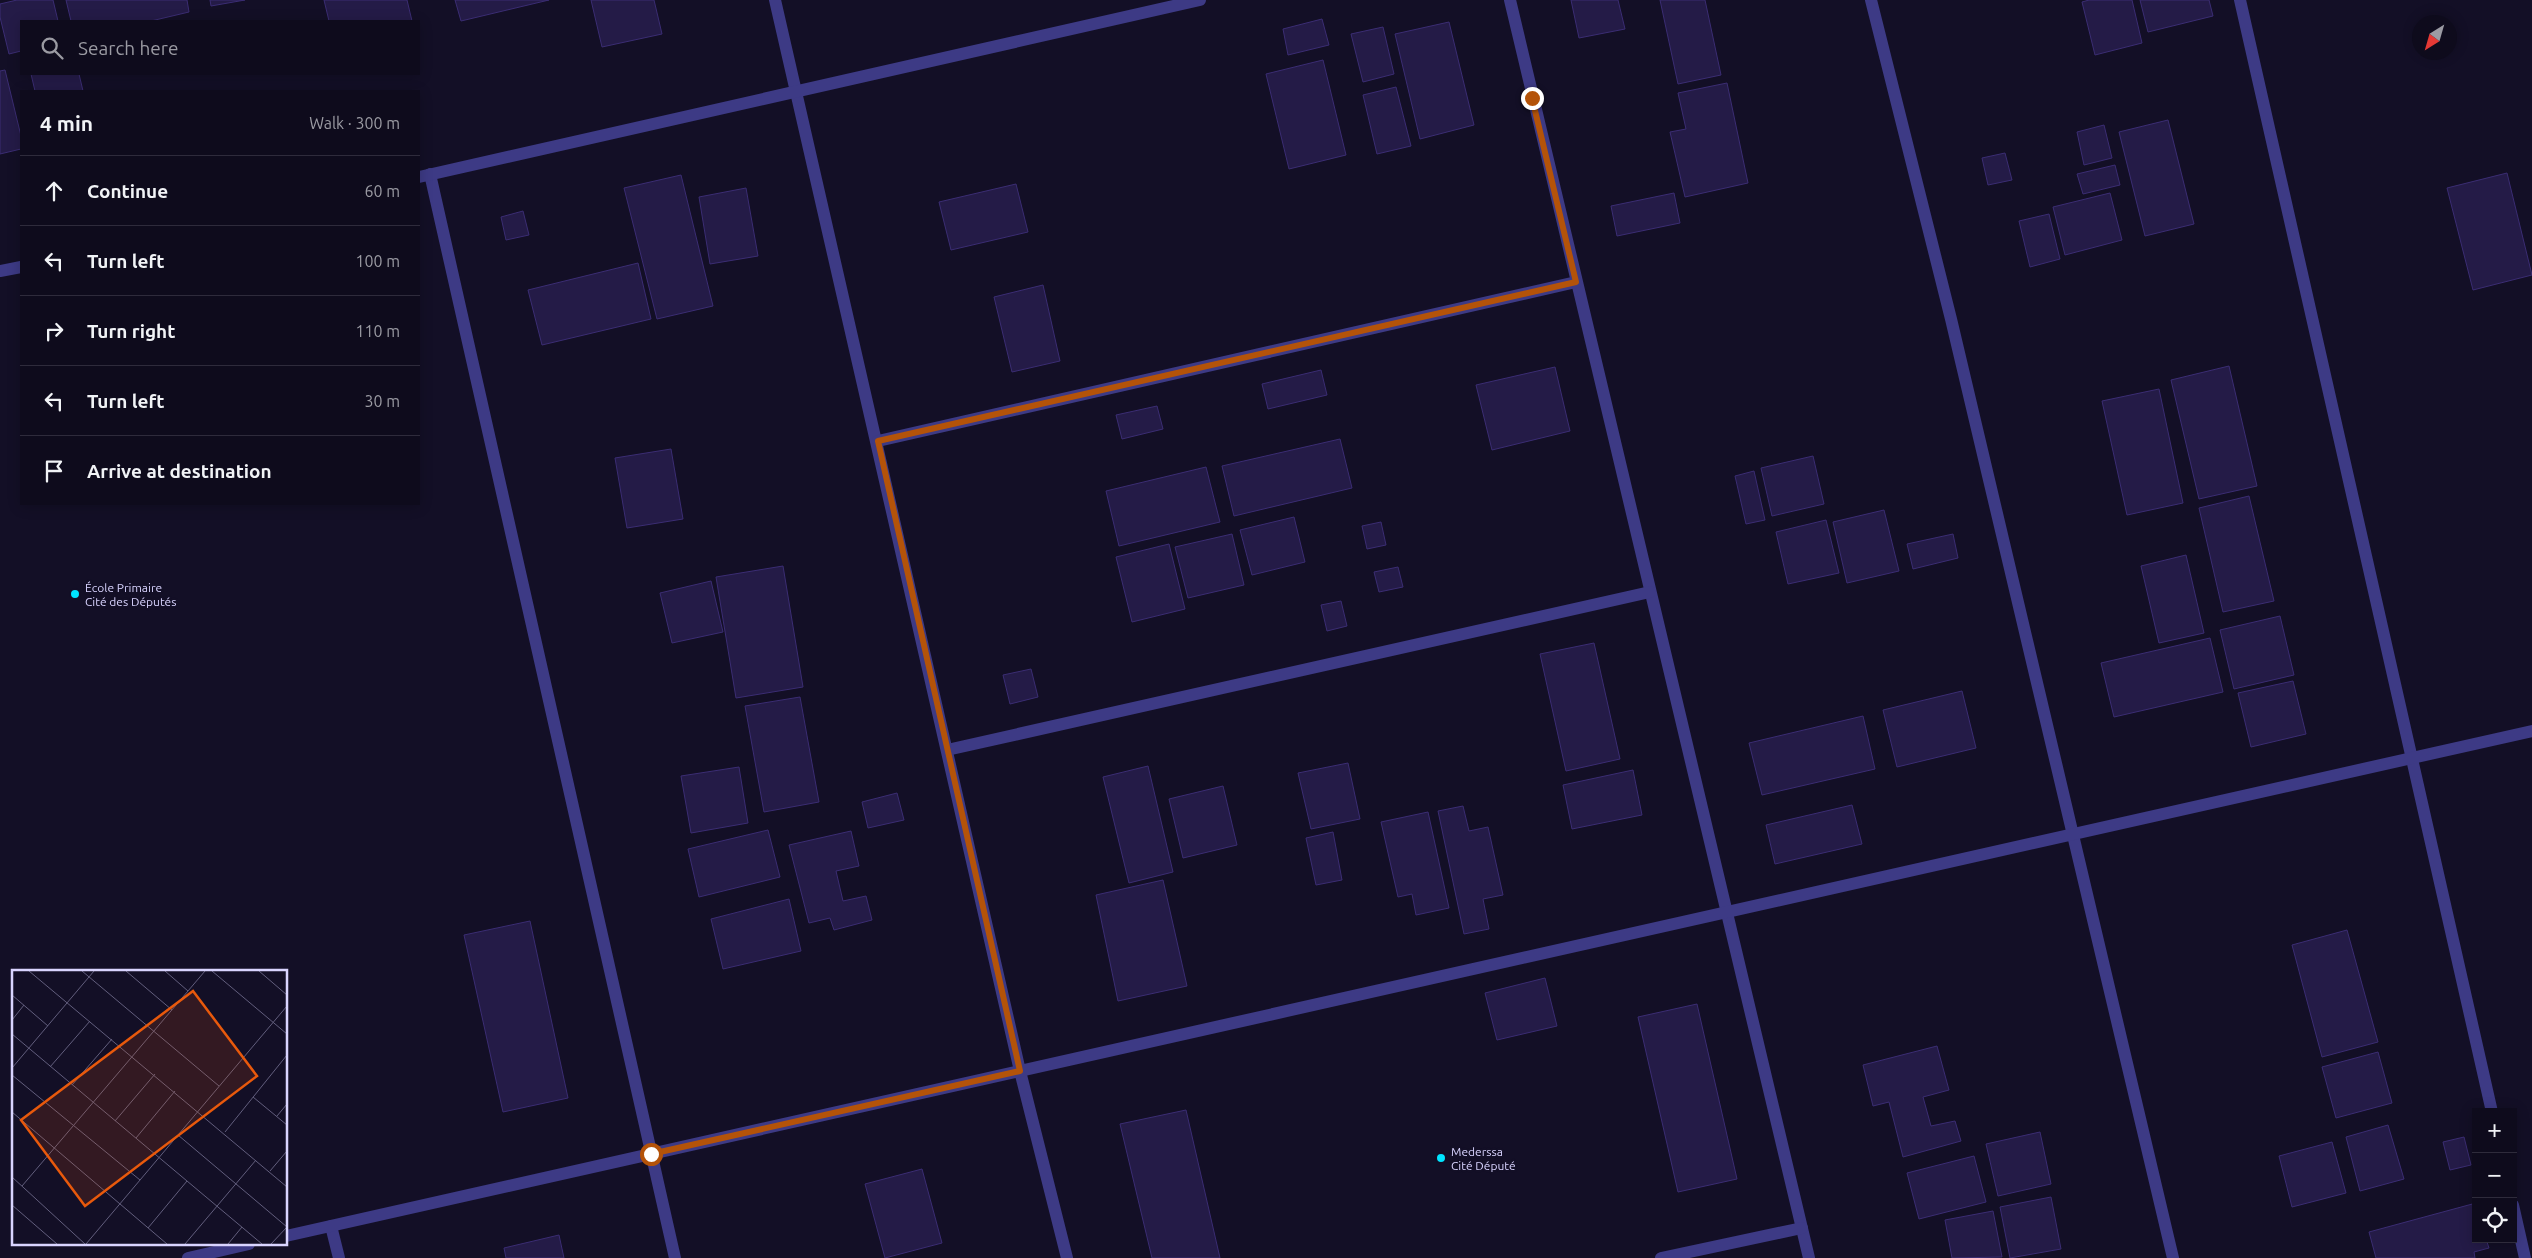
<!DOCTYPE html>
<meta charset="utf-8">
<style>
body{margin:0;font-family:Ubuntu,sans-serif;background:#171425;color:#f1f3f6}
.controls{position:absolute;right:15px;bottom:15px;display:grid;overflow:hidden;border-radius:0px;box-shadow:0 2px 12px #0003}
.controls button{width:45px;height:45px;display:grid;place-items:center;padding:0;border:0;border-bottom:1px solid #2e2b3b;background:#0e0b1c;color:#f1f3f6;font:25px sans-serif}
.compass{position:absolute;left:2412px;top:15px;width:45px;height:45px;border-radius:50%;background:#0e0b1c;box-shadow:0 2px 12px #0003;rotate:217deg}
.stop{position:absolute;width:15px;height:15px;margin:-11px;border:4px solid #b45309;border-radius:50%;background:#fff}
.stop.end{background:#b45309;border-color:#fff;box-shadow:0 1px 5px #0008}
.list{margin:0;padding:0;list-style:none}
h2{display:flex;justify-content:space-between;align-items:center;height:65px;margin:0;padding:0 20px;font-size:21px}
h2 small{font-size:16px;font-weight:400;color:#9b9ba3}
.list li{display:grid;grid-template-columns:32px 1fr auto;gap:15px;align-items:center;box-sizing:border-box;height:70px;padding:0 20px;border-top:1px solid #2e2b3b}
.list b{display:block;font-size:19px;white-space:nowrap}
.list em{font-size:16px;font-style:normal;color:#9b9ba3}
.icon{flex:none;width:28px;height:28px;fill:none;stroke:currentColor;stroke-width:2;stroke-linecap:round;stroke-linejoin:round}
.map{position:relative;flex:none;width:2532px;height:1258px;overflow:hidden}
.search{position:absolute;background:#0e0b1c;box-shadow:0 2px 12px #0003;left:20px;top:20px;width:400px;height:55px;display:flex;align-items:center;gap:12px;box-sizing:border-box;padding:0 18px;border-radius:0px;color:#9b9ba3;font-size:19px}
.panel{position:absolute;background:#0e0b1c;box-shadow:0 2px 12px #0003;left:20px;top:90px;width:400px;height:415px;border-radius:0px}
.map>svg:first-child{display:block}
.building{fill:#241b47;stroke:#3b2d73}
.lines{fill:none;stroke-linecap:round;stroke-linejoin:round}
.minor{stroke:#3d3a85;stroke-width:12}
.route{stroke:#b45309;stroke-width:6}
.poi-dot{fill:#00e5ff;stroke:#130f26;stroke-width:2}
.labels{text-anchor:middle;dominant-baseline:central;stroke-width:4.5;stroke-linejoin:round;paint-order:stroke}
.poi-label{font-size:12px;fill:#d9d4ff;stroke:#130f26;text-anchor:start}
.inset-road{fill:none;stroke:#625e7d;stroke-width:1}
.view{fill:#e8590c;fill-opacity:0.15;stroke:#e8590c;stroke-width:2.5}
.inset-edge{fill:none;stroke:#d9d4ff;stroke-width:2.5}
</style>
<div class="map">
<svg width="2532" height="1258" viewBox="0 0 2532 1258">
<rect width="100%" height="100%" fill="#130f26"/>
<g class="building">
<path d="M17,0H53L58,21H21V51L9,54L0,17V4Z"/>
<path d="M66,0H187L189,12L151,21H71Z"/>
<path d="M210,0H245L211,6Z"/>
<path d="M324,0H407L412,21H329Z"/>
<path d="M455,0H549L461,21Z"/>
<path d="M591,0H654L662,34L602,47Z"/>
<path d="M1571,0H1618L1625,29L1579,38Z"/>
<path d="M1660,0H1705L1721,75L1678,84Z"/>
<path d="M2089,0H2132L2142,43L2095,55L2082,2Z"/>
<path d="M2140,0H2209L2213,16L2148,32Z"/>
<path d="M1322,19L1329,45L1288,55L1283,29Z"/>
<path d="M1449,22L1474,125L1420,139L1395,34Z"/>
<path d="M1383,27L1394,74L1363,82L1351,34Z"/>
<path d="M1323,60L1346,155L1289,169L1266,74Z"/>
<path d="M5,70L21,136V149L0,154V71Z"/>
<path d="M31,74H79L83,91H35Z"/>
<path d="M1727,83L1748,183L1685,197L1670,132L1686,129L1678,93Z"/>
<path d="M1396,87L1411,146L1377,154L1363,95Z"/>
<path d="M2168,120L2194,224L2145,236L2119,132Z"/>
<path d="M2104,125L2112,158L2084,165L2077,132Z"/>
<path d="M2005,153L2012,180L1988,185L1982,158Z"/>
<path d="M2115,165L2120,185L2083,194L2077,174Z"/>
<path d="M2507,173L2532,275L2473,290L2447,188Z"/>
<path d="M681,175L713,306L657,319L624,188Z"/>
<path d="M1016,184L1028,232L951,250L939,202Z"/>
<path d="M746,188L758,256L710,264L699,197Z"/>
<path d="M1674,193L1680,223L1617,236L1611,206Z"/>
<path d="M2110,193L2122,240L2065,255L2053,207Z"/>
<path d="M523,211L529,235L506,240L501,217Z"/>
<path d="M2049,214L2060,259L2030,267L2019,221Z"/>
<path d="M638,263L651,319L542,345L528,290Z"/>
<path d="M1043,285L1060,361L1012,372L994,297Z"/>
<path d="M2229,366L2257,486L2199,499L2171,380Z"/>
<path d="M1555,367L1570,431L1492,450L1476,385Z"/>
<path d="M1321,370L1327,395L1268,409L1262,384Z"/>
<path d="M2159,389L2183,503L2127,515L2102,401Z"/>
<path d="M1157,406L1163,429L1122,439L1116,415Z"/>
<path d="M1340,439L1352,488L1234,516L1222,466Z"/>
<path d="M671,449L683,519L627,528L615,458Z"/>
<path d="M1813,456L1824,504L1772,516L1761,468Z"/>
<path d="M1206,467L1220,522L1119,546L1106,491Z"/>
<path d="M1754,471L1765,520L1746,524L1735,476Z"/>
<path d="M2249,496L2274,601L2223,612L2199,508Z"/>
<path d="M1884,510L1899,571L1847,583L1833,522Z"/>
<path d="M1294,517L1305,562L1252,575L1240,530Z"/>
<path d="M1826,520L1839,573L1788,584L1776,532Z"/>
<path d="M1381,522L1386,545L1367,549L1362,526Z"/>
<path d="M1232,534L1244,585L1188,598L1175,547Z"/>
<path d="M1953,534L1958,558L1913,569L1907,544Z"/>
<path d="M1169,544L1185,609L1132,622L1116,557Z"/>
<path d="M2186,555L2204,633L2159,643L2141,566Z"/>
<path d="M783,566L803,687L736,698L716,577Z"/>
<path d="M1398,567L1403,587L1379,592L1374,572Z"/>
<path d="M711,581L723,632L672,643L660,593Z"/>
<path d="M1341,601L1347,626L1327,631L1321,605Z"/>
<path d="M2280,616L2294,675L2234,689L2220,630Z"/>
<path d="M2210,638L2223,692L2114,717L2101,663Z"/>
<path d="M1594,643L1620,759L1566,771L1540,654Z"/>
<path d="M1031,669L1038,697L1010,704L1003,675Z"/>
<path d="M2293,681L2306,734L2251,747L2238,693Z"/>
<path d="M1962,691L1976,748L1897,767L1883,710Z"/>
<path d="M800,697L819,802L764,812L745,706Z"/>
<path d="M1863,716L1875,769L1762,795L1749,743Z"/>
<path d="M1348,763L1360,819L1311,829L1298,773Z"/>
<path d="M1148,766L1173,872L1129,883L1103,777Z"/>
<path d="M739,767L748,823L691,833L681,776Z"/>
<path d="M1633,770L1642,815L1572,829L1563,785Z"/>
<path d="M1223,786L1237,845L1183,858L1169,799Z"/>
<path d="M897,793L904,820L868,828L862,802Z"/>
<path d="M1852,805L1862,844L1775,864L1766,825Z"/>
<path d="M1463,806L1469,831L1488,827L1503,895L1483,899L1489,929L1464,934L1438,811Z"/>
<path d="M1428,812L1449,908L1416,915L1412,894L1398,897L1381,822Z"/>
<path d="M768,830L780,877L699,897L688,849Z"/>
<path d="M851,831L859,866L836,871L843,901L866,896L872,920L834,930L830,918L809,923L789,845Z"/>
<path d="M1333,832L1342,880L1316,885L1306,838Z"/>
<path d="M1163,880L1187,986L1118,1001L1096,895Z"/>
<path d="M789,899L801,951L723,969L711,919Z"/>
<path d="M530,921L568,1098L503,1112L464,935Z"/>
<path d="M2347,930L2378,1042L2322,1057L2292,945Z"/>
<path d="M1545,978L1557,1026L1497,1040L1485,993Z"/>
<path d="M1697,1004L1737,1179L1678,1192L1638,1017Z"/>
<path d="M1937,1046L1949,1090L1923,1097L1931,1126L1955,1121L1961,1141L1903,1157L1889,1102L1873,1106L1863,1065Z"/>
<path d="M2378,1052L2392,1103L2336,1118L2322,1067Z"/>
<path d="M1186,1110L1220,1258H1152L1120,1124Z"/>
<path d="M2388,1125L2404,1179L2360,1191L2346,1137Z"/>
<path d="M2040,1132L2051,1184L1998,1196L1986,1144Z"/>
<path d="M2464,1137L2471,1165L2450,1170L2443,1142Z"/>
<path d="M2332,1142L2346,1193L2292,1207L2279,1156Z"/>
<path d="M1974,1156L1986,1202L1919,1219L1907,1173Z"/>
<path d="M922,1169L942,1243L885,1258L865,1184Z"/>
<path d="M2051,1197L2061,1249L2010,1258L2000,1207Z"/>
<path d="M2476,1203V1239H2486L2489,1248L2474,1252L2475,1258H2376L2369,1232Z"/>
<path d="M1993,1211L2002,1257L1952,1258L1945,1220Z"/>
<path d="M559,1235L564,1258H506L504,1248Z"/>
</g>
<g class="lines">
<g class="minor">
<path d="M775,0L1020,1071L1067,1258"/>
<path d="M1510,0L1809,1258"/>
<path d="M1871,0L1951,319L2173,1258"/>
<path d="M2240,0L2492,1112"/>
<path d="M430,174L675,1258"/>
<path d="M419,177L1200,0"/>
<path d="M0,271L21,267"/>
<path d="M878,441L1576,282"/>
<path d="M947,750L1650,592"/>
<path d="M2513,1205L2525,1258"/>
<path d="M331,1226L339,1258"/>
<path d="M286,1236L2532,731"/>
<path d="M188,1258L249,1244"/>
<path d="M1661,1258L1802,1228"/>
</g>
</g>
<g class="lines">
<path class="route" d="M651,1154L1020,1071L878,441L1576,282L1532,98"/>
</g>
<g class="poi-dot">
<circle cx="75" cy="594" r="5"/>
<circle cx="1441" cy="1158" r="5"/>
</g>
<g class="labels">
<g class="poi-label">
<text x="85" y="587">École Primaire<tspan x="85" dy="14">Cité des Députés</tspan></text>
<text x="1451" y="1151">Mederssa<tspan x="1451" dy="14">Cité Député</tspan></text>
</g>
</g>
<g transform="translate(12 970)">
<rect width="275" height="275" fill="#130f26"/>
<path class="inset-road" d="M17,1L275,217M70,1L207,116M114,1L160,40M153,1L176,21M200,1L275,64M247,1L275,25M0,25L36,56M0,50L12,35M0,64L250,274M38,97L78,51M0,98L82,1M0,105L128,210M60,115L100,69M241,127L275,155M0,142L155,274M265,146L275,134M103,151L143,104M213,162L275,85M166,165L275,257M124,168L163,121M258,201L275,181M0,207L73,274M10,216L193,1M0,235L45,274M136,258L175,211M74,274L275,36M173,274L244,190M216,274L230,257M259,274L275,257"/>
<path class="view" d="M181,21L245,106L73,236L9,150Z"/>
<rect width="275" height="275" class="inset-edge"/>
</g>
</svg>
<div class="controls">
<button>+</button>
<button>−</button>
<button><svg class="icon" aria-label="locate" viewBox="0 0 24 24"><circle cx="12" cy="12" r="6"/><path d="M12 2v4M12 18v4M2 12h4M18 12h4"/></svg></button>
</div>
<svg class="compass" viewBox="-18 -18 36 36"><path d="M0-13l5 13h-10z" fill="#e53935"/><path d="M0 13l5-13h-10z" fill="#9b9ba3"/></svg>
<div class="stop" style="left:651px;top:1154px"></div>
<div class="stop end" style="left:1532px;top:98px"></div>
<div class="search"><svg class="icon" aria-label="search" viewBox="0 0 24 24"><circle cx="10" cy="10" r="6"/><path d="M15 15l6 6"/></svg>Search here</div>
<section class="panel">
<h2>4 min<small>Walk · 300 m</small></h2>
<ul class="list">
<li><svg class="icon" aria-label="ahead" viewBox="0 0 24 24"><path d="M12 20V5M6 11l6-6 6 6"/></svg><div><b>Continue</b></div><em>60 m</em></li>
<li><svg class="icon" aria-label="left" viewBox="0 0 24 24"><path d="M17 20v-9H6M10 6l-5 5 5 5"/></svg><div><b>Turn left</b></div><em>100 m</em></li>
<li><svg class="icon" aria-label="right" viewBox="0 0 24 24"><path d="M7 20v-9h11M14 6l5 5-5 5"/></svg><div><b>Turn right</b></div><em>110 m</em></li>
<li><svg class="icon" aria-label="left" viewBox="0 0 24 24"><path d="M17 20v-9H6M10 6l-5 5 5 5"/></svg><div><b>Turn left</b></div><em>30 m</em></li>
<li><svg class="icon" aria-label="arrive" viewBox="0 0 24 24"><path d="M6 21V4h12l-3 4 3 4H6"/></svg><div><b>Arrive at destination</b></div></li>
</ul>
</section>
</div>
